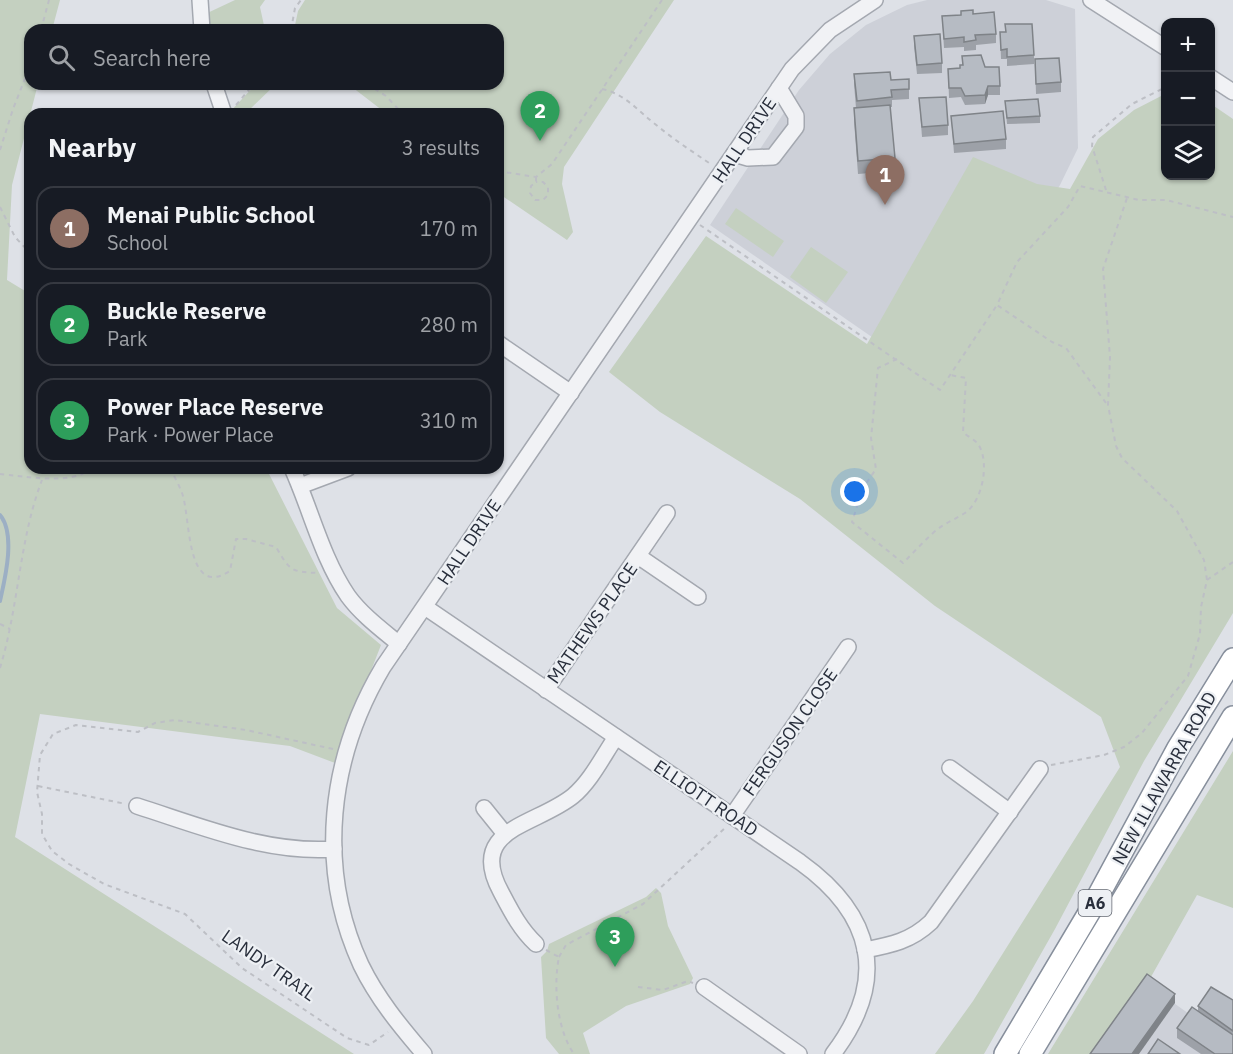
<!DOCTYPE html>
<meta charset="utf-8">
<style>
body{margin:0;font-family:"IBM Plex Sans",sans-serif;background:#20242c;color:#f1f3f6}
.controls{position:absolute;right:18px;top:18px;display:grid;overflow:hidden;border-radius:12px;box-shadow:0 2px 4px #0004}
.controls button{width:54px;height:54px;display:grid;place-items:center;padding:0;border:0;border-bottom:2px solid #363941;background:#171b24;color:#f1f3f6;font:30px sans-serif}
.you{position:absolute;left:855px;top:492px;width:21px;height:21px;margin:-15px;border:4px solid #fff;border-radius:50%;background:#1a73e8;box-shadow:0 0 0 9px #1a73e833}
.badge{display:grid;place-items:center;width:39px;height:39px;border-radius:50%;background:#c34c5c;color:#fff;font-size:20px;font-weight:700}
.pin{position:absolute;translate:-50% -50px;filter:drop-shadow(0 2px 3px #0008)}
.pin::after{content:'';position:absolute;top:32px;width:21px;height:18px;background:inherit;clip-path:polygon(0 0,100% 0,50% 100%)}
.list{margin:0;padding:0;list-style:none}
h2{display:flex;justify-content:space-between;align-items:center;height:78px;margin:0;padding:0 24px;font-size:26px}
h2 small{font-size:20px;font-weight:400;color:#9ea1a6}
.list li{display:grid;grid-template-columns:39px 1fr auto;gap:18px;align-items:center;box-sizing:border-box;height:84px;margin:0 12px 12px;padding:0 12px;border:2px solid #363941;border-radius:18px}
.list b{display:block;font-size:22px;white-space:nowrap}
.list p{margin:0;font-size:20px;white-space:nowrap;color:#9ea1a6}
.list em{font-size:20px;font-style:normal;color:#9ea1a6}
.icon{flex:none;width:33px;height:33px;fill:none;stroke:currentColor;stroke-width:2;stroke-linecap:round;stroke-linejoin:round}
.map{position:relative;flex:none;width:1233px;height:1054px;overflow:hidden}
.search{position:absolute;background:#171b24;box-shadow:0 2px 4px #0004;left:24px;top:24px;width:480px;height:66px;display:flex;align-items:center;gap:15px;box-sizing:border-box;padding:0 21px;border-radius:18px;color:#9ea1a6;font-size:22px}
.panel{position:absolute;background:#171b24;box-shadow:0 2px 4px #0004;left:24px;top:108px;width:480px;height:366px;border-radius:18px}
.map>svg:first-child{display:block}
.built{fill:#cdd0d8}
.green{fill:#c4d0c0}
.lines{fill:none;stroke-linecap:round;stroke-linejoin:round}
.stream{stroke:#9cafc4;stroke-width:4}
.minor-casing{stroke:#a4a8b0;stroke-width:18}
.highway-casing{stroke:#878f9c;stroke-width:24}
.path{stroke:#bdbfc5;stroke-width:2;stroke-dasharray:4.5 4.5;stroke-linecap:butt}
.minor{stroke:#f1f2f5;stroke-width:15}
.highway{stroke:#fff;stroke-width:21}
.wall{fill:#9da1a8}
.shaded-wall{fill:#7f8388}
.building{fill:#b6bbc3;stroke:#7f8388;stroke-width:1.5}
.labels{text-anchor:middle;dominant-baseline:central;stroke-width:4.5;stroke-linejoin:round;paint-order:stroke}
.shield{fill:#edf0f4;stroke:#646973;stroke-width:1.5}
.shield-label{font-size:16px;font-weight:bold;fill:#292f3c}
.street-label{font-size:18px;fill:#292f3c;stroke:#edf0f4}
</style>
<div class="map">
<svg width="1233" height="1054" viewBox="0 0 1233 1054">
<rect width="100%" height="100%" fill="#dee1e7"/>
<g class="built">
<path d="M927,0H1046L1075,9L1078,148L1060,185L937,382L710,225L799,90L830,54L866,25L907,5Z"/>
<path d="M1147,984L1192,1016L1233,1054H1097Z"/>
</g>
<g class="green">
<path d="M0,0H60L52,30H30V84H38L12,185L7,280L30,294V468H266L337,608L381,645L335,763L290,746L40,714L15,837L354,1054H0Z"/>
<path d="M235,0H265L260,7L265,30H202L201,16Z"/>
<path d="M305,0H674L564,167L562,184L573,232L567,240L498,193V114H387L348,84H498V30H294L298,11Z"/>
<path d="M256,84H276L245,114H228Z"/>
<path d="M1165,94L1166,176H1210L1211,104L1233,119V613L1144,761L1055,929L984,1054H935L973,1001L1120,767L1101,717L935,606L800,499L660,412L609,372L706,236L867,344L973,157L1037,184L1070,189L1098,139L1134,110Z"/>
<path d="M736,208L784,241L773,257L725,224Z"/>
<path d="M811,247L848,272L826,303L790,277Z"/>
<path d="M1233,751V908L1197,895L1147,984L1097,1054H1048Z"/>
<path d="M656,888L661,893L668,926L693,978L690,984L626,1006L583,1033L590,1054H559L546,1038L541,957L547,951L549,944L646,897Z"/>
</g>
<g class="lines">
<path class="stream" d="M0,515C16,534 5,579 0,601"/>
<defs>
<g id="minor">
<path d="M200,0L202,30"/>
<path d="M1091,0L1166,48"/>
<path d="M1210,77L1233,92"/>
<path d="M214,84L224,114"/>
<path d="M734,154L748,158L773,157L796,127V116L779,88"/>
<path d="M498,343L571,393"/>
<path d="M292,468C311,510 322,558 348,596C362,615 381,629 399,644"/>
<path d="M300,486L348,468"/>
<path d="M638,556L698,597"/>
<path d="M425,607L800,862C874,915 889,980 833,1054"/>
<path d="M546,690L667,513"/>
<path d="M950,768L1010,812"/>
<path d="M137,806C200,826 267,854 334,849"/>
<path d="M484,808L505,834"/>
<path d="M732,816L848,647"/>
<path d="M536,944C520,929 511,911 501,892C466,828 536,826 573,796C591,781 603,756 616,737"/>
<path d="M865,950C891,945 911,941 931,922L1040,769"/>
<path d="M704,987L799,1054"/>
<path d="M424,1054C400,1026 377,998 361,965C316,867 329,758 383,667L792,69L830,30L875,0"/>
</g>
<g id="highway">
<path d="M1005,1054L1090,911L1178,748L1233,659"/>
<path d="M1030,1054L1233,717"/>
</g>
</defs>
<use href="#minor" class="minor-casing"/>
<use href="#highway" class="highway-casing"/>
<g class="path">
<path d="M41,30L49,0"/>
<path d="M291,30L295,8L301,0"/>
<path d="M367,84L386,96L403,114"/>
<path d="M602,89C625,94 637,110 655,124C673,139 693,152 712,165"/>
<path d="M236,105L254,84"/>
<path d="M0,150L13,109L30,66"/>
<path d="M498,171L536,177L552,164L662,0"/>
<path d="M536,177V182L531,186L530,193L535,200H543L548,195V187L543,182H536"/>
<path d="M1106,190L1092,146L1093,137L1132,104L1166,87"/>
<path d="M0,207L15,237L30,253"/>
<path d="M700,225L940,390L997,305"/>
<path d="M897,359L878,368L871,438L876,469L863,488L852,522L903,563C913,553 923,542 933,533C944,523 954,520 965,513C983,501 990,461 978,444C975,440 967,436 963,432L966,378L950,375"/>
<path d="M1106,403L1066,348L1052,342L997,305L1017,262L1068,207L1080,186L1139,200H1166L1233,217"/>
<path d="M170,468C174,476 179,485 182,493C191,517 185,600 230,571L236,539H246L276,547C290,571 291,572 319,573"/>
<path d="M0,474C22,476 74,486 91,468"/>
<path d="M1207,580L1233,562"/>
<path d="M0,624L10,629"/>
<path d="M0,668C19,606 19,540 42,480"/>
<path d="M333,749L246,730L175,720L155,723L138,732L76,725L53,734L40,755L37,792L42,814V834L52,851L69,864L104,884L185,914L242,968L347,1038L369,1045L388,1032"/>
<path d="M1051,765L1104,755L1124,747L1142,733L1188,676L1200,634L1201,607L1207,580L1204,560L1177,511L1122,458L1116,446L1108,405L1110,357L1103,269L1127,198"/>
<path d="M38,786L126,804"/>
<path d="M546,950L559,957C553,986 557,1030 574,1054"/>
<path d="M559,957L566,945L643,904L726,827"/>
<path d="M638,987L663,990L688,981L693,983"/>
</g>
<use href="#minor" class="minor"/>
<use href="#highway" class="highway"/>
</g>
<g class="wall">
<path d="M973,14L996,34V43L976,45V50L964,51V47L944,48L942,16Z"/>
<path d="M1000,32L1034,55V64L1007,66V59H1001Z"/>
<path d="M914,36L942,63V73L917,74L914,46Z"/>
<path d="M962,56L985,67L1000,86V95H988L985,104L965,105L961,97L949,98L948,69L960,68L962,65Z"/>
<path d="M1035,59L1061,82V92L1036,94Z"/>
<path d="M854,74L891,80L909,89V99L892,100V107H890L895,158V171L858,174L854,121V108H856L854,84Z"/>
<path d="M919,98L948,125V135L922,137Z"/>
<path d="M1005,101L1040,116V123L1007,124Z"/>
<path d="M951,116L1006,139V149L954,153Z"/>
<path d="M30,150V169L27,161V151Z"/>
<path d="M1233,1000V1054H1201L1177,1038V1028L1198,1010V1006Z"/>
</g>
<g class="shaded-wall">
<path d="M988,86V95L985,104V95Z"/>
<path d="M1175,994V1003L1139,1054H1132Z"/>
</g>
<g class="building">
<path d="M973,10V14L994,12L996,34L975,35L976,40L964,42V37L944,39L942,16L961,15V11Z"/>
<path d="M1005,24H1032L1034,55L1007,57V49L1001,50L1000,32H1006Z"/>
<path d="M940,34L942,63L917,65L914,36Z"/>
<path d="M981,55L985,67H999L1000,86H988L985,95L965,96L961,88H949L948,69L960,68V65H963L962,56Z"/>
<path d="M1059,58L1061,82L1036,84L1035,59Z"/>
<path d="M890,72L891,80L909,79V89L891,90L892,97L857,101L854,74Z"/>
<path d="M946,97L948,125L922,127L919,98Z"/>
<path d="M1038,99L1040,116L1007,118L1005,101Z"/>
<path d="M890,105L895,158L858,161L854,108Z"/>
<path d="M1003,111L1006,139L954,144L951,116Z"/>
<path d="M30,150V160L27,151Z"/>
<path d="M1147,974L1175,994L1132,1054H1090Z"/>
<path d="M1211,987L1233,1000V1031L1198,1006Z"/>
<path d="M1192,1007L1233,1035V1054H1215L1177,1028Z"/>
<path d="M1158,1039L1180,1054H1148Z"/>
</g>
<g class="labels">
<rect class="shield" x="1078.5" y="890" width="33" height="26" rx="4.5"/>
<g class="shield-label">
<text x="1095" y="903">A6</text>
</g>
<g class="street-label">
<text transform="translate(744 140) rotate(-56)">HALL DRIVE</text>
<text transform="translate(469 542) rotate(-56)">HALL DRIVE</text>
<text transform="translate(592 623) rotate(-55)">MATHEWS PLACE</text>
<text transform="translate(790 732) rotate(-55)">FERGUSON CLOSE</text>
<text transform="translate(1164 778) rotate(-61)">NEW ILLAWARRA ROAD</text>
<text transform="translate(706 798) rotate(34)">ELLIOTT ROAD</text>
<text transform="translate(269 965) rotate(35)">LANDY TRAIL</text>
</g>
</g>
</svg>
<div class="controls">
<button>+</button>
<button>−</button>
<button><svg class="icon" aria-label="layers" viewBox="0 0 24 24"><path d="M12 4l9 5-9 5-9-5zM3 14l9 5 9-5"/></svg></button>
</div>
<div class="you"></div>
<div class="pin badge" style="left:885px;top:205px;background:#8d6e63">1</div>
<div class="pin badge" style="left:540px;top:141px;background:#2e9e5b">2</div>
<div class="pin badge" style="left:615px;top:967px;background:#2e9e5b">3</div>
<div class="search"><svg class="icon" aria-label="search" viewBox="0 0 24 24"><circle cx="10" cy="10" r="6"/><path d="M15 15l6 6"/></svg>Search here</div>
<section class="panel">
<h2>Nearby<small>3 results</small></h2>
<ul class="list">
<li><span class="badge" style="background:#8d6e63">1</span><div><b>Menai Public School</b><p>School</p></div><em>170 m</em></li>
<li><span class="badge" style="background:#2e9e5b">2</span><div><b>Buckle Reserve</b><p>Park</p></div><em>280 m</em></li>
<li><span class="badge" style="background:#2e9e5b">3</span><div><b>Power Place Reserve</b><p>Park · Power Place</p></div><em>310 m</em></li>
</ul>
</section>
</div>
